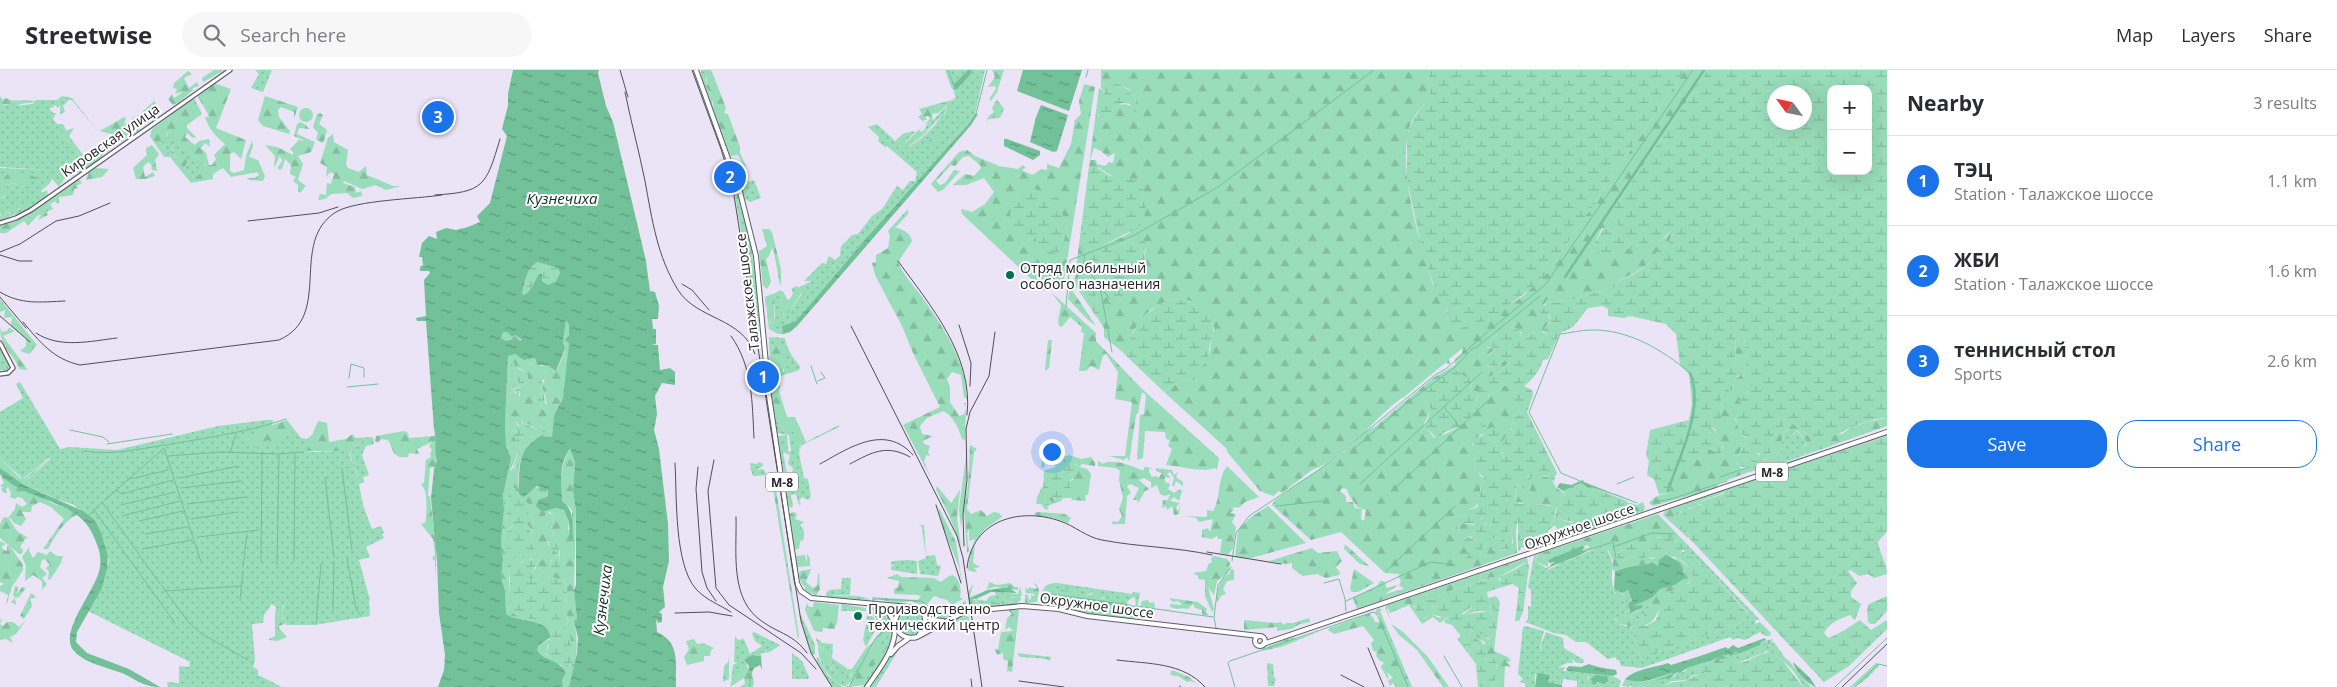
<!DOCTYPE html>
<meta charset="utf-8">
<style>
body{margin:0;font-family:"Open Sans",sans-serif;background:#f7f7f7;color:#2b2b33}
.controls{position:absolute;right:15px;top:15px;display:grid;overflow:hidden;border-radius:10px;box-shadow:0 5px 20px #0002}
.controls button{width:45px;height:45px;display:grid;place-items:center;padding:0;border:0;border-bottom:1px solid #e1e1e2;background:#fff;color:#2b2b33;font:25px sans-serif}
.compass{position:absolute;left:1767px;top:15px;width:45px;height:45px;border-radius:50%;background:#fff;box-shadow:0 5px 20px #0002;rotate:303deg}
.you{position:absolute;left:1051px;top:381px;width:18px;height:18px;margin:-12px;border:4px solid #fff;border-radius:50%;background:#1a73e8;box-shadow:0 0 0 8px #1a73e833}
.badge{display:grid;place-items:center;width:32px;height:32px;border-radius:50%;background:#1a73e8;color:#fff;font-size:16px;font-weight:700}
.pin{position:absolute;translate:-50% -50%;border:2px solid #fff;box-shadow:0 1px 5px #0006}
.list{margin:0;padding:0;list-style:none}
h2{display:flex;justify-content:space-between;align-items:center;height:65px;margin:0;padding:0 20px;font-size:21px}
h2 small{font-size:16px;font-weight:400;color:#7c7c81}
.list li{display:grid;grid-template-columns:32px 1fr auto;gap:15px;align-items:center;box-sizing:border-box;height:90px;padding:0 20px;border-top:1px solid #e1e1e2}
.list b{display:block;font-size:19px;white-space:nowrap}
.list p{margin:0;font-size:16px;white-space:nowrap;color:#7c7c81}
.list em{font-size:16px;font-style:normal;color:#7c7c81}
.actions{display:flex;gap:10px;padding:15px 20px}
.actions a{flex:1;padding:11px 0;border:1px solid #1a73e8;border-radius:20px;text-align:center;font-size:18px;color:#1a73e8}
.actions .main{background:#1a73e8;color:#fff}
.icon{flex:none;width:28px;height:28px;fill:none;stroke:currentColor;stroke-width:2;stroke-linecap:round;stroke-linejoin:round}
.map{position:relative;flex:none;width:1887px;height:617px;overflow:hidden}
header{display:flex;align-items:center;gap:30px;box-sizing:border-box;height:70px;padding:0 25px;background:#fff;border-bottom:1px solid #e1e1e2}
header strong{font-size:24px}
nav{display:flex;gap:28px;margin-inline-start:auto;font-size:18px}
.search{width:350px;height:45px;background:#f7f7f7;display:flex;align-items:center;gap:12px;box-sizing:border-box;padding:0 18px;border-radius:28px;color:#7c7c81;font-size:19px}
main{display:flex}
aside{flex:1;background:#fff}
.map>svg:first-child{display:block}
.grass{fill:url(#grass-dots);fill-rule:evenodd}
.forest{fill:url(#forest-firs);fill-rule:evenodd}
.wetland{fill:url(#wetland-marsh);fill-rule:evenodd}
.water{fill:url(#water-ripples);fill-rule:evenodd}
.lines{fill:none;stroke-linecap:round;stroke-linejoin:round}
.stream{stroke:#72c199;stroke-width:1}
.canal{stroke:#72c199;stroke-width:2.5}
.secondary-casing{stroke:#615c6b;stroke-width:5.5}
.primary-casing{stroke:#615c6b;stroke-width:6}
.secondary{stroke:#fff;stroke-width:3}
.primary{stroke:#fff;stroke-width:4}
.rail{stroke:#524f59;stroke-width:1}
.poi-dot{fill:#01714b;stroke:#fff;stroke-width:2}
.labels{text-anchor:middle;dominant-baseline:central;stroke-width:4;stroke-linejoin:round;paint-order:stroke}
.shield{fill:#fff;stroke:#66656a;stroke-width:1}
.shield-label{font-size:12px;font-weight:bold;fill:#25232a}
.street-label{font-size:14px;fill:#25232a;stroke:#fff}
.poi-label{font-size:14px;fill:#25232a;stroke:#fff;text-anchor:start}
.water-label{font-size:15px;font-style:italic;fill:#0e3222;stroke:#fff}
</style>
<header>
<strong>Streetwise</strong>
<div class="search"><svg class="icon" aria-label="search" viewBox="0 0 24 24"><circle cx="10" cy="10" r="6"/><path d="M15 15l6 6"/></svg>Search here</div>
<nav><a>Map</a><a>Layers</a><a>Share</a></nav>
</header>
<main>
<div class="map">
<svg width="1887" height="617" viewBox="0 0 1887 617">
<defs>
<pattern id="grass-dots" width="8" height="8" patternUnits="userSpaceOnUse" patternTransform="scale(1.25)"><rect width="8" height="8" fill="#99ddba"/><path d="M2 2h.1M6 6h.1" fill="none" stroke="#84bda0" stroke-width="1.8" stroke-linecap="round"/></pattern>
<pattern id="forest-firs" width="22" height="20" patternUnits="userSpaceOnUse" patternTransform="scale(1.25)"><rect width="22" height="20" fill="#99ddba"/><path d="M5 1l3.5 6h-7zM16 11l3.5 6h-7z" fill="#84bda0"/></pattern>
<pattern id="wetland-marsh" width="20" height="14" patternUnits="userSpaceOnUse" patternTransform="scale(1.25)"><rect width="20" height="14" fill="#99ddba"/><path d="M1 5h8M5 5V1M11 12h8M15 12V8" fill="none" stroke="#84bda0"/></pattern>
<pattern id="water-ripples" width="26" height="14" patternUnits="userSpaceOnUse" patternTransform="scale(1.25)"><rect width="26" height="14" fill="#72c199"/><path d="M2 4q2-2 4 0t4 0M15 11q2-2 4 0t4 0" fill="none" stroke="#5d9c7d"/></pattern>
</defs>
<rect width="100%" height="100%" fill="#eae4f6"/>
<g class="grass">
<path d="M255,0H272L263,22L251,18L259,4Z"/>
<path d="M701,0H711L714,7H706V17L712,25V34L720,54V57L701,8Z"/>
<path d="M945,0H968L954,14L958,18L970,5L972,0H985L975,44L970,52L869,165L796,251L782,256L783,264H778L769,259L765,227L767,226L765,235L769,241L770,253L773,254L775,246V223L781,220L780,231L783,244L787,245L803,222L799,217L812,211H804L822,193L826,194L829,186L835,190L840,186L841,176L852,165L858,164L872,146L882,139L897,116L903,120L910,111H915L917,102L887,76L885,77L878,71L879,67L868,57L877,54L895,71L904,63L916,61L905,72L901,71L898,75L899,77L902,74H906L921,64L906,79C919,71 934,59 941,46L923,63L927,54C935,52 939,40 947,37L943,45C947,42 947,40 948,35L956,28V22L952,19Z"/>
<path d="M62,26L72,28L99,63L72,30H69L63,36L65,41L60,45V35L58,38L55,35L52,38H49L53,43H56L53,49L57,54H63L66,60L65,62H62L64,68L73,74L83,94L93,90L88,94L87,98L78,104V99L73,107L72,105L64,109L59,117L52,109L50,113L41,121L42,123L47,120L48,126L23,142L0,150V147H9L28,138L27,136L17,137L18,139L20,140L12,143L8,142L0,144V128L5,127V116L14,113L23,117L26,113L36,108C27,104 18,102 8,103V105L0,112V98L51,100L0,97V36C6,34 7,35 13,36C15,37 29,34 33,34L35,30H57Z"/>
<path d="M167,62L175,63V71H181L190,84L199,89L206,96L204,101L194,108L185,97L187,93L175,76L173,75L171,78L178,89L165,80L161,70L168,67Z"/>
<path d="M731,101C747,154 757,195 759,251C760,263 757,283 764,292L762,295L748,208L750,180L743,174Z"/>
<path d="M745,102L749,112L754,110L761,128L750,132L745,129L738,109Z"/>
<path d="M769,267L785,268C786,278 793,288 800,296L799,300L781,306L770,304ZM772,275L777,277L782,275V278L785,279V287L789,292L784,297V302L776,301L777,291L771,292L769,288Z"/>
<path d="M0,278L10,294L7,301L0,300Z"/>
<path d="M20,312L60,379L70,377L117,380L218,356L266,350L270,356L287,350L301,368L306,369L309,382L342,381L343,377L336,374L341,372L347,373L356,409L358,408L351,377L361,374L353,371L356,368L373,367L374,374L366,376L362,385L369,405L363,407L364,412L359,414L363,435L372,459L381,456L384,463L382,464L384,468L366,477L370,487L359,490L370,530L369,531L370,546L314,555H285L287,553L282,546L284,534L280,538V544L275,545L276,537L272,534L264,545L263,553L252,554L255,590L253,597L258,600V605L282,617H168L167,612L179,613V596L189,597L190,592L88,541L102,518L109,490L104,471L95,450L72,434L55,429L26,411L50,389L48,388L23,409L0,388V342L23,328L16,314Z"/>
<path d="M776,355L782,356L784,362L794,361L799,381L801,373H806L801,376L799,383L804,408L808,409L811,427L808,430L802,427L799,431L801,434L799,435L796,424L791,425L793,436L791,438L788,436L785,412L787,407L785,413L791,422H793L792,408L797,404H792L793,398L788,394L790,385L783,382L787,403L790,404H784L777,366L787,365L788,381L791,382L789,365L777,363Z"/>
<path d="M1789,359H1793V365L1796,360L1806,371L1802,384L1804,382L1805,385L1781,394L1776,384L1781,378L1780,377L1784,363Z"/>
<path d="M758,392L762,393L763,396L756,400L763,399L767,405L753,406L750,397L754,396H750V393L757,394Z"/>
<path d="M919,455H924L926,486L935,485L937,495L941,496L938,506L920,504L918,491L926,488L922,457Z"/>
<path d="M1687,474L1760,550H1756L1755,554L1760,552L1771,563L1770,566H1765L1760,562L1745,570L1737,568L1733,570L1730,567L1642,598L1621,596L1619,590H1616L1617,587L1608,589L1586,572H1576L1566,565L1554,563L1525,552L1528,549V536H1531V520L1528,517L1534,486L1537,484L1535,491L1545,497V501L1558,495L1559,492L1570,490L1601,476C1619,486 1608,504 1614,520L1613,522L1616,524L1612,528L1615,527L1627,532L1628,527L1623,526V523L1628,520L1632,529L1628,534L1629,543L1626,546L1618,544L1615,549L1618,554L1631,557L1641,589L1744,552L1748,543L1705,496L1699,494L1697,490L1687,488L1681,483L1686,480Z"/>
<path d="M908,490L917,491V504L891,500V496L895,495L890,494L893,491Z"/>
<path d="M842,508H851L850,525H829L826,523L829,520L841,519Z"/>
<path d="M1057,513L1132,524L1133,522L1140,523L1135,549C1120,552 1076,544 1066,535L1077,536L1082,541L1092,539L1096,536L1101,537L1105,534L1129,537L1136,536L1135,528L1133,527L1127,532V535L1104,531L1105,528L1096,525L1095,521L1085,526C1073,519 1059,522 1046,517L1042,521C1044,515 1051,513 1057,513Z"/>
<path d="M1020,516L1022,526L1002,529L1014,534L1002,535V534L983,533L978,537L976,535L979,534L975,529L986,531L990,526L996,525L995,522L1018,524Z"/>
<path d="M1649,534L1651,536L1646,540L1643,548L1639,550L1630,546Z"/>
<circle cx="910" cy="552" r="13"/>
<path d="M868,541L876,551L877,557L866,577L863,570Z"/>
<path d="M886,544C906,567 877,598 864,617H863L869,600L878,589L877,584L882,585L891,567L888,568L882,577H877L886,564L891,565Z"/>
<path d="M799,545H801L815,575V585L812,584Z"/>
<path d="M1526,556L1544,561L1540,577L1542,582L1541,575L1546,562L1563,568L1564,578L1584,590L1583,593H1577L1571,589L1573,593H1567L1557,598L1565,597L1563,601C1574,601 1614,602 1621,611L1619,617H1577V611L1563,609L1562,615L1548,612L1550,605L1535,604V617H1525V613L1519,612L1523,609L1518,604L1523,557ZM1601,605L1608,607L1609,611L1607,613L1601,611L1595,614L1591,609H1587V606L1592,608Z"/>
<path d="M754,562L780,575L770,582L761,583V586L753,585L745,589L748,601H742L739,606L731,610L733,595L737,593L734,592L735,566L738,570L744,569L750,584L762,576L755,571L752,564Z"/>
<path d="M821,569V573L833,574L832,588L848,599L839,608L840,611L848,602L852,601L846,615L849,617C832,616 818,593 818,577L822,579L820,581L824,595L827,593L823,589L825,587L832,600L834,598L828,584L823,582L824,576L820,572Z"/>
<path d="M1766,574L1775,577L1811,617H1803C1797,603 1782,587 1767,581L1738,593L1735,585L1746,584Z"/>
<path d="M899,579L876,617H871L893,583Z"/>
<path d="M792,583L802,591L809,607L808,609H792Z"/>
<path d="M1017,583L1051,587L1050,591C1042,587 1029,588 1020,587Z"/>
<path d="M818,587L828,606L843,617H832L816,590Z"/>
<path d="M1267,593L1273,594L1274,608H1276L1274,616H1268Z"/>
<path d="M1876,593L1879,594V596C1870,604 1862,617 1850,617Z"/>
<path d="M1695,598L1706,603L1692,606L1687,610L1671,611L1663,617H1637H1644L1655,611L1675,606L1677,601L1680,603L1685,601H1693Z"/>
</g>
<g class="forest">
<path d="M214,0H225L203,12L202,8Z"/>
<path d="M992,0H1004L997,22L991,31L989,29L996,19L995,16L988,17L995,7Z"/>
<path d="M1101,0H1430L1428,12L1430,26C1425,35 1416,42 1412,51C1394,90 1420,172 1432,212C1437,227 1450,234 1446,250L1455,260L1487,249L1522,227L1547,203L1685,0H1708L1610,144L1619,156L1612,162L1606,158H1602C1589,182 1598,176 1609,193L1614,184L1638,175L1639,173L1649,170L1659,171L1666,167L1671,161L1673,163L1666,177L1656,183C1653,195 1628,206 1617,212L1614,218L1605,216L1603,222L1598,221L1584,227L1553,233L1547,230L1543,237L1551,250L1542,262L1548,264L1538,270L1535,262L1523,269L1521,262L1515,258L1506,261L1503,267L1498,264L1489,272L1486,277L1495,279L1489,284L1487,296L1495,297L1505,290L1509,292L1499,302L1490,307L1479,321L1472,322L1471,310L1464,308L1456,300L1421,326L1431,339L1424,354L1434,368C1446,365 1485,347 1476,329L1479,325L1489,327V324L1495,323L1505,315L1520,321L1519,323L1513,322C1509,333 1516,336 1521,343L1514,348L1513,356L1510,358L1515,364L1502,372L1509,375V382L1504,389L1501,377H1497L1494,374L1498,361L1492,357L1488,360H1484L1487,354L1482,355L1484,363L1476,368L1472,374L1475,385L1474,397L1484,410C1475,426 1487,434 1467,440L1462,447L1456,446L1449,449L1453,459L1458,460L1462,453L1474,455L1484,446L1492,451L1487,459L1483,460L1487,454L1485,453L1474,464L1476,467L1474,470L1470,466L1464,467V477L1469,479L1467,486L1480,484L1486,473L1494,468L1505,470L1506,476L1502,478L1495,475L1492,480H1505L1513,473V467L1508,463L1514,455L1516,459L1517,483L1357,539L1353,528L1377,516L1380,511H1384L1387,518L1398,515L1385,524L1404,519L1399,515L1401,511L1398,506L1400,504L1385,503L1341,462L1311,470L1272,435L1275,430C1304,408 1338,390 1364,363L1324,395L1312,400L1282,423L1279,421L1273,426L1260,421L1228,383L1226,378L1164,322L1184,309L1198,311L1200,299L1209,285L1214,258L1209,245L1190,231L1171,229L1152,239L1145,245L1134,260L1129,276L1124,283L1104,267V258L1074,214L1099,18L1105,22L1098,46L1100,49L1104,50C1119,36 1117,29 1139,39L1135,36L1136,26L1131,25L1129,19L1111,11L1107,14L1101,13ZM1094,78L1101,81L1108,87L1115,83L1113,93L1109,92L1105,96L1097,94L1096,90H1090ZM1098,97L1145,128C1145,139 1141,150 1135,158C1129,167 1092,179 1080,181ZM1133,168H1140L1146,180L1140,204L1131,213L1119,233C1115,230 1108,226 1106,222C1101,213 1100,200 1087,203L1097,227L1100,252L1078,217L1079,203L1091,186L1107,179L1117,177ZM1463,278L1462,283L1455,289V295L1433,308L1376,356L1365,362C1373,353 1394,332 1404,327L1445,293L1450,294L1449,289ZM1342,418L1347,419C1348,426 1354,431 1357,437L1366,440L1364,451L1361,449L1362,439L1355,438L1353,432H1346V426L1340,421Z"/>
<path d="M188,1L192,4L184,8L189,18L197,12L199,16L193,18L192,20L195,19C187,24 182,32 173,35L168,29L172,24L174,28L184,21L175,24L177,19L173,18L174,13Z"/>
<path d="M707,6L714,7L726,38L724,43L728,44L740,77V83L746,96L745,98L738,85L730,86L715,46L711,23L706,17Z"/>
<path d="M214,13L231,19L216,58L246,70L241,89L234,82L230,84V101L234,103L244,100L246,86L252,71L253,76L249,87L258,90L265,106L263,111L249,110L246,108H255L259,105L257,102L231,107L223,98L213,104V109L191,113L170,87H164L150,66L152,59L194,28L202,44L187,55V58L196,67L193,68L187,63L185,67L195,75L199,71L209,69L210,77L205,73L201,78L206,83L209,95H212L216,89L214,85L225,74C215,66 209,59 205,47H209C207,40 201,34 198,26ZM166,62L174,63L175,71H181L190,84L199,89L206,96L204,101L194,108L185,97L188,90L179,82L176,76H171L178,89L165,80L161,70L168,68Z"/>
<path d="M1084,14L1095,17L1063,216L1044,221L962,144L961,140L962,139L972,142L985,134L994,122L984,108L966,115H953L965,104L974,106L981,98L980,95L969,86L963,87L955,96L951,95L936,111L940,115L945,113L954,100L960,101L943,120L938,122L931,114L959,82L967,80L975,86L999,96L1018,99L1023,95L1026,98L1023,99V101L1033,105L1041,99L1047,100V94L1059,98L1071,74L1075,50L1081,44L1079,31Z"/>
<path d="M954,21L956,22V27L948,35L947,41L942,45L947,39L946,36L938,43L932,44L933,51L925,54L919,60L922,62L925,58L924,63L941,46L926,63L906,79L921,64L906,75L898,76V72L900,73L901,71L906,72L930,49L928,46L925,47L927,50H924V52L918,47L922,44L919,39L952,30L955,27Z"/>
<path d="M0,26L3,30L6,28C14,34 25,27 34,32L21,34L15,37L5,34L0,36Z"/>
<path d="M265,26L298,37L294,48V42L281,37L278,40L279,47L290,61L289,64L263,56L258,50Z"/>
<path d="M154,31L156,33L153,36L157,39L152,43L158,41V44L148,53L143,52L146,47L137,53L142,55L138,63L133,59V56L132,63L121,72L111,64L100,61L124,47L126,48L124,54L133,52L131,49L140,44Z"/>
<circle cx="306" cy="45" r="7"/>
<path d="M320,43L323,45L319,54L327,60L324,71L322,73L316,69L318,63L313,57L317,44Z"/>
<path d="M301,52L306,55L309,59L299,58L297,64L315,72L311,82L298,86L303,94L298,110L306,116L300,123L298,121V115L293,111L296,107L290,104L291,95L285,89L282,99L279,100L278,97L282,91L280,86L274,98L275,86L265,75L277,77L293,85V82L290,79L299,70L305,71L294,66L297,54Z"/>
<path d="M74,58L69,66L84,86L88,82L93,86L97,79L107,76L110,77L108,82H104L102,87L90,97H87V94L92,90L84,95L73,74L64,68L62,62Z"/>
<path d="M939,61L938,73L931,76L927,74L933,65Z"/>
<path d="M333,64L334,72L348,80L346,95L348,98L359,102L366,96L367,105L393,116H401L386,120L376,115L362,119L344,111L343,113L355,117L356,123L361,121L362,126L353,128L347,123L331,124L325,129L318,130L320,124L326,125L327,113L331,114L334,104L330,102L326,107L327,97L320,93L328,68Z"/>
<path d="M152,75L159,84L155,90L157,101L152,100L151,94L148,92L143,97L145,107L153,102L155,106L146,109H136L133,98L147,85L146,78Z"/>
<path d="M95,98L109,99L102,107L86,110L89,102Z"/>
<path d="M11,101L28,104L37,108L33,112L26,113L24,117L14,113L7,115L5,117L8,119L5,122L7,125L0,128V112Z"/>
<path d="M79,109L82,113L76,116L78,118L74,119L73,125L59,127V133H56V131L50,134L53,139L46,142L48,145L38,150L41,145H38L28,156L24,151L6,163H0V155L25,147Z"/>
<path d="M19,136H27L28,138L9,147H0L2,142L12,143L19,140L20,138L15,139Z"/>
<path d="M908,139V144L895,158C901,157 911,164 912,171L898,192C903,204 912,214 920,224C941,254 967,291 967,329L964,327L961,305L952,302L947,309L950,317V332L959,346L964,344L966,338L964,333H966L965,370L962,369C959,359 953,345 943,341L927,348L920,356L922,364L933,366L923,371L924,374L930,376L928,382L930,386L926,385L924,392L932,410L903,355L940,337L913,283L902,256L875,205L872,193L876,192V185L888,178L890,166L888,161Z"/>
<path d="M762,159H769L772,162L781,199V214L780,215L774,182L772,178L769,186L766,189L771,212L767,219L763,215L759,181L767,176Z"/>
<path d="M745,165L750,169L751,175L754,200L751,209L753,216C748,211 742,171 745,165Z"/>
<path d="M796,216L802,219V222L787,245L784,244L781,238L779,222L783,221L787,229L789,230L793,224L792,219Z"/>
<path d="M1070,217L1096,256L1087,249L1068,229Z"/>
<path d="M1051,222L1096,263V271L1142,319L1219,388L1217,400L1215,398C1203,403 1180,396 1166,395L1172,379L1168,376L1170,370L1166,369L1165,362L1145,361L1143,388L1137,390L1140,345L1144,344L1146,325L1142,322L1138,343L1136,345L1129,392L1127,387L1124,390L1109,386H1125L1132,332L1115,329L1118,302L1106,284L1103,286L1099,300L1091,296L1086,301H1079L1084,263L1081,262L1082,257L1070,247L1062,257L1059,256L1058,251L1061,235Z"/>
<path d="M775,223L774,253L771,254L765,230L767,226Z"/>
<path d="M0,229L37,275L29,284L20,281L26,276V268L11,256L12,247L4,248L5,240L0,242Z"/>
<path d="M566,249L569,255V265L565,268L569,274L568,293L563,328L554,345L552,367L540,366C518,381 519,394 518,419L529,421L540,416L548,421V426L542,428V442L556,438L564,440L569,452L568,459L572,463V440L562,431C562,412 559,395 570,379L575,392L573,421L576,441L574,519L577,549L574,551C580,578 575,592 569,617H563L561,610L564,601L561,595L549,591L537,580L538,576L550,569L551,565C541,547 521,553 506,544L505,520L501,507L503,490L501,471L504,440L503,425L511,388L506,376L505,354L508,286L511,284C518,284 519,286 525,290C540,300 542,301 535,319L542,324L534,327L535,331H541L540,339L546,338L549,340C546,334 545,323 542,317L545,307L543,302L547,301L550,305L557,300L565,281L563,272ZM512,294L528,303L527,312L513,322L520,321V325L517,327L510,324L511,320L519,312L514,311L516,305ZM516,351L520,357H522V351L541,361L546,359L543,363L531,368L527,365L523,368L520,366L516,370L513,364L517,363L513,360ZM528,369L531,370L519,381L518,394L510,401L520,377L518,374ZM514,417L518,427L528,435L527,454L532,461L531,473L534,478L533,485L529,488L534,490L536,498L530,504L529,508L534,511L543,505L564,510L567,522L566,537L563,540L568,547L565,559C572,565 573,583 573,593L570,597L560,589H552L548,584L545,585L548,574L553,570C551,540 523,556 511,540L508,493L521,494L524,487L522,483L518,484L511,479H507L505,463L513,455L506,453L508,429ZM549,442L554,445L551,459L557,471L560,483L558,504L550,497L551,490L558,484L548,475C549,472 545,462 545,455L549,453L545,445Z"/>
<path d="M0,258L2,262L7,261L9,258L15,261L3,266L27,299L26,300L19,299C16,286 0,278 0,258Z"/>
<path d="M1736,260L1742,262C1748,279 1747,298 1753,315L1739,331L1744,335L1735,349L1743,366L1748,369L1738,385L1737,394L1741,399L1759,394L1754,389L1756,383L1766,390L1765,387L1771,381V369L1785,354H1793L1807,364L1813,373L1825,366L1842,364L1849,359L1867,352L1887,348V356L1805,385V383H1799L1797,379L1805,377L1806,371L1798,361L1796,360L1792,365L1793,359C1782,358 1783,369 1780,377L1789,383L1785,382L1782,384L1783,380L1781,379L1776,384L1781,394L1749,402L1716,414L1719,417L1653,436L1649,433C1656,425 1660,425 1670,423C1672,404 1679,401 1691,388L1694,391C1701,389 1703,382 1710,379L1718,384L1724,378L1721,373L1707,361L1708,358L1710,357L1716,361L1721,347L1722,323L1726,319L1732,321L1735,309L1740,306L1735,295Z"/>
<path d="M502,262H507L513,267L514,265L522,271H515L512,269L506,271L501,268Z"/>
<path d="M1048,270H1052L1049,298L1045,301Z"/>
<path d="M779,274H782V278L785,279V287L789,292L784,297L782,304L776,301V291L773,292L769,289L772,275L777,277Z"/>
<path d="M777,315L781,316L779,321L787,347H795L806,372L839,355V357L806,373H801L798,382L794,362H784L782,356L775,354L771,320Z"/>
<path d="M266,350H273L272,356L280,353H286L295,365L287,359L284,364L286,370H280L277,377L268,370L265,371L263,379L259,377L252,378L246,370L244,360L238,362L236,369L234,368L233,360L243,357L252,364L260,363L262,357L269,356Z"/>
<path d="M318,351L327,353L329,372L346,369L352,364L356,368L354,371L363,373L351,377L358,409L356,410L350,382L346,379L347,373L336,374L344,377L342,381H308L305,370L312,365Z"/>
<path d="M404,361L408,363L409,368L434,366L435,363C441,372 432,382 437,392L435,397L430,398L428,425L430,427L436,475V508L435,491L432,488L435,485L433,469L421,454L425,453C427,449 427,425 425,421C424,418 422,416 421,414L424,413L426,390L431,387L430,383L432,380L429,376L432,372L417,379L419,384L409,383L408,387C392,389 394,380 388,370L381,369L378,373L375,371L376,366Z"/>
<path d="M970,375L977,379L974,382L967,439L971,444L981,440L987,446L994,442L999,443L1002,447L986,458L973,474L975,469L969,471V459L967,464L969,481L967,483L964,438L968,415Z"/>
<path d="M1069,385L1081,389L1091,387L1095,393V396L1082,394L1079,397L1087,399L1091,404L1088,425H1085L1086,431L1072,430L1070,426L1074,418L1069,417V411L1073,410V406L1068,405L1077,402V394L1047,389L1044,390L1045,397L1041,398L1042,387L1057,386L1060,388Z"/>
<path d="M966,386V417L961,458L959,439Z"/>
<path d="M50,387L26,411L55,428L24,415L0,398V388L20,408L24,409Z"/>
<path d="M1098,391L1103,394C1110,388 1134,396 1141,400H1144V397L1153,398L1149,399V402L1152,407L1157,406L1158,409L1162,403L1156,401V398L1172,400L1174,405L1178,402L1176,407L1183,412V416L1176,411L1174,416H1172L1174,408L1170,402L1167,404L1171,408L1165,407V412L1170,414L1168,419L1174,423L1180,419L1182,421L1179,431L1174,427L1170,431L1180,433L1176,437L1178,441L1180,435L1179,444L1174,445L1172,436L1167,440L1166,436L1162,438L1163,430H1168L1170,424L1165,426L1160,424L1157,415L1151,418V412L1144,408L1139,410L1149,419L1145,421L1138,433L1137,430H1133L1139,418L1130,414L1127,416L1131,423L1127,426L1125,454H1112L1113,451L1118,452L1122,446L1119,439L1123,428L1119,410L1120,401L1116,398L1098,396Z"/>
<path d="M1227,396L1259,427L1245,432L1240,437L1232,438L1234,440L1230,443L1236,444L1232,452L1236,457L1233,478L1228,485L1220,483L1222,469H1218L1217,466L1212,469L1202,467V460L1208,458L1210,462L1213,449L1199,452L1196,448L1185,446L1207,447V440L1213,441C1221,429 1217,409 1227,396Z"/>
<path d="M1537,402L1542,407C1556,405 1550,413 1558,419C1560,421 1563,422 1565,424L1559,439L1558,449L1576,454L1573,464L1577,461L1639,441L1632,438L1623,440L1630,433L1637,435L1643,432L1645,438L1643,441L1563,471L1555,455L1548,461L1549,474L1537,479L1522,477L1519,481L1518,476L1520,473L1528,471L1543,463L1553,453L1557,438L1548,435L1515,432L1518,411L1525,406H1528L1523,420L1529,427L1532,405Z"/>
<path d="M0,404L54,434L68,438L77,445C65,450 56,464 48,479H43L64,449L51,437L40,432L32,436L31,442H22L26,449L21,456L14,453L10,448L9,449L17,461L30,469L26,468L20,477L23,480L22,484H19L0,468V454L4,447L8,448L15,439L16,433L22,437L27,434L22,428L18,427L15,429L10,427L11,423L8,417L6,419L7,423H4L1,419L3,417L0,416L4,413Z"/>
<path d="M937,416L951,433L960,420L957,448L961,477L949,445L936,419Z"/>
<path d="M1042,417L1045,418L1044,425L1053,427L1056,430L1054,433L1045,431V435L1049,438L1046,440L1041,434H1036L1037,427Z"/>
<path d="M773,418L776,419L799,566L798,569Z"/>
<path d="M1723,420L1725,421C1717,428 1705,427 1697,434L1704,436L1699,443L1696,437L1689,438L1682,447L1679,446L1681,441L1674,442C1674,451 1679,462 1689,463L1688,468L1663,445L1665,441Z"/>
<path d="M1268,436L1306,473L1251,488L1235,487L1238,460L1251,447Z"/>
<path d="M939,438L956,472L962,513C960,507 960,499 958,494C955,486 937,446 939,438Z"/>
<path d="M794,442L797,444L795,449L804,452L800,455L804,461V469L800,472L799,479H794L789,444Z"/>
<path d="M1038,442L1065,444L1071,448L1068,453L1054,448L1036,446L1035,443Z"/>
<path d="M1658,444L1680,467L1678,471C1664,467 1659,464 1647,473C1639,471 1629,471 1625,480L1622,479L1621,482H1617L1623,491L1631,486L1644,489L1647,487L1652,489L1665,483L1673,484L1691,499L1693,504C1691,513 1680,520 1672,521L1667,529L1669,535L1660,539C1653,551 1652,554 1638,557L1635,555L1629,557L1627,555L1618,554L1615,547L1618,544L1626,546L1629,542L1637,541L1644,536L1635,538L1636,535L1653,527L1660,519L1675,515L1683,510L1684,501L1675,487L1665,486L1658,496L1652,492C1645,497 1626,495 1615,502L1612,499L1613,491L1609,481L1604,480V477L1573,483L1590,477L1587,475L1548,490V497L1535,491L1538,484ZM1649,534L1651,536L1646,540L1643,548L1639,550L1630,546Z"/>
<path d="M0,471L6,474L1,477L4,480L7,481V475L10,476L23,495V500L12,517L6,536L8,525L0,521V516L4,514L0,512Z"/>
<path d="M975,474L973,493L980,497L974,498L977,501L974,502L968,500L970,484Z"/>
<path d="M1345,474L1369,496L1360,494L1344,479Z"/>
<path d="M30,476L29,481L33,488L38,482L47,485L50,481L57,486H63L61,493L50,510L48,509L49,502L46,498L50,495L45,489L42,490L40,497L47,504L42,508L47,514L42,520V511L33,505L25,511L26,496L22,487Z"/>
<path d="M1312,478L1318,483L1337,481L1342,491L1336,497L1340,503L1339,505L1326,508L1317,504L1303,506L1292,498V493L1286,494L1269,491Z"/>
<path d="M807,484L810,488V496L797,497L796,486L805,485L807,494Z"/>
<path d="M1214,486L1227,489L1230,493L1228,503L1217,511L1214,525L1208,517L1214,539L1212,542L1205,526V510L1198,509V506L1193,503L1206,501L1209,493H1212L1211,488Z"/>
<path d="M1526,488V492L1499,507V511L1497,508L1490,507L1488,510H1479L1478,513H1473V515C1461,515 1445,525 1436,525L1432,530H1413L1416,533L1413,534V537H1416L1415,542L1419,545V548L1424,549L1430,543L1433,535L1435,539L1432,545L1443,549L1450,545L1440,553L1433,547L1422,554L1409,535L1390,543L1388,538L1387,539L1391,550L1385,538L1387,535Z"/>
<path d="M811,499L806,512L813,518L817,516L818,504L819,503L820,519L816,526L805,520V517C801,513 797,507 800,501Z"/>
<path d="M1230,499L1234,500V510L1227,511L1223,519L1226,524L1222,525L1217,532C1217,520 1218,510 1230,503Z"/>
<path d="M1354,499L1374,513L1358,522H1352L1350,519Z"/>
<path d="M897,504L901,507L934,508L941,512L949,506L953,505C960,510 962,520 960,527L963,529L952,535L947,530L934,526L926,536L911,531L897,533L877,529L872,531V527L917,530L921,527L918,525L894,524V519L898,517L899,511L887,508Z"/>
<path d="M989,512L997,515L1010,513L1015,517H1018V520L995,517L987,519Z"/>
<path d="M1033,513L1036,514L1039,520L1037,532L1025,533V524L1028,525L1029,530L1031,529V525L1034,526L1035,524L1026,523L1025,517L1028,520L1029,517L1036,519L1037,517Z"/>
<path d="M973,514L970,527L982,522L971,528L978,532L977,537L985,533H1000L1001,535L970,538L968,522Z"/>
<path d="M15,516L18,517L17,524L22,517L26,518L19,527L15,528L16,535L11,532L15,528L13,525Z"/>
<path d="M1046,517C1059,522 1074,518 1085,526L1092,524L1094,521L1105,530L1103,532L1046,523L1043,524L1042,522Z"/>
<path d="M1613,520L1621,521L1623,526L1628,527L1627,532L1615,527L1614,529L1611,527L1616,524Z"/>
<path d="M31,523L36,527L30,529L32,536L24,549L20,546Z"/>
<path d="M826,523C834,529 859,522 870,530L826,527Z"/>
<path d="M1020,525L1021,530L1016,534L1002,529L1006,527L1014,528Z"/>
<path d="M1042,526L1053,530L1105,534L1101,537L1096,536L1092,539L1082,541L1077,536L1067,533L1070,538L1043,534L1040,531Z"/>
<path d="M1169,528L1198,532L1207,539L1206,541L1209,546L1202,544V540L1195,538L1193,534L1188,539C1182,537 1173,540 1164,539H1178L1170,537V534L1182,535L1178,531L1173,532Z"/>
<path d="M965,530L967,539L953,543L941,550L933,549L928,541L937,547L961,535Z"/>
<path d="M1148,530L1150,533L1154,532L1155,538L1140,537L1142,531Z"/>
<path d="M1488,531L1490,537L1496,541L1493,546L1490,541H1477L1461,546L1474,536Z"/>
<path d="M814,532L839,535L837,553L834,559L823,558L822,562L814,561L805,540L807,533L809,537H813Z"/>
<path d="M283,533L282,547L287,553L279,556V558L287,567L277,571L269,570V569L275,566V545L280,544L278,539Z"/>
<path d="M842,534L866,538V541H841Z"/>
<path d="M872,537L875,538L876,543H885L892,563L888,566L886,564L877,577H882L888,568L891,567L884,582L880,586L877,584V588H880L869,601L864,615L849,617L855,612L856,603L847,616L846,609L851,606L852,601L840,611L835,609L849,599H852L866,578L873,572L865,589L877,568L887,558L885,551L878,552L873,544L874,540L869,542Z"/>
<path d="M1016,538L1019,540L1012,602L1008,601L1007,603L1008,591L1003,589V583L997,585L995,579L998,580L1001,562L1013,561L1009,557L1005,560L1007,548L1012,544L1008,540Z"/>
<path d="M1378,538L1382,540L1380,541L1412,617H1396L1393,613L1390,616L1388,610L1393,608L1387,602L1389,608H1387L1381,597L1384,592L1380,591L1376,586L1377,582L1373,581L1371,573L1374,570L1363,556L1334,564L1328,560L1330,558L1371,543L1370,546L1373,547L1375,552H1380L1379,545L1375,542Z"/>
<path d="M965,545L969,547V551L955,552V561L947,560L944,557L955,548Z"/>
<path d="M3,547L0,554L3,556L7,552H13L19,557L26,550L16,564L10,567L13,573L6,569L0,570V551Z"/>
<path d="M1309,548L1310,552L1300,554L1291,559L1277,561V557L1244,560V550L1275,553L1281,552L1284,555L1286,553H1293Z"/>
<path d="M1391,554L1402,561L1428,587L1449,617H1443L1417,580L1399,565Z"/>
<path d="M1471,558L1489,570L1494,560L1496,563L1494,581L1510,588L1508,589L1511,590L1509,592L1506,591L1511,597L1505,596L1504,617H1491L1497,596L1494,589L1492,592L1489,589L1483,590L1487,588L1486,581L1482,578L1478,579L1479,576L1474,573L1476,579L1469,585L1468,583L1471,580L1466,578L1467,575L1474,577L1466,572L1462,561L1471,564L1484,575L1486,573L1474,565Z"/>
<path d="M1321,561L1281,577L1262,581L1263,578L1293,567L1297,569Z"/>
<path d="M816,568L824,575L823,582L828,584L834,598L833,600L828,593L825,596L819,582L822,579L818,576Z"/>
<path d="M694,569L697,574L703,573L714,578L711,580L710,586H704V591L687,595L684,587L689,579L686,571Z"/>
<path d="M729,587V609L723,612L724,596L728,592Z"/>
<path d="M1172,600L1189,607L1197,614L1191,611L1187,612L1178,606H1174L1170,604Z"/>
<path d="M742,601H751L754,612L753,617H739L745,614L744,608L730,617L732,609L739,606Z"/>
</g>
<g class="wetland">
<path d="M1430,0H1685L1547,203L1537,214L1491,249L1455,260L1446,254L1447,240L1436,222L1422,180L1407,110V65L1414,48L1430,26L1428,12Z"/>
<path d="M1708,0H1887V348C1875,348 1861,354 1850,358C1841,362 1835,368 1824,366L1817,374L1813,373L1807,364L1793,354H1791L1793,356L1785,354L1771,369V384L1765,387V391H1759L1760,384L1757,383L1754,389L1760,394L1758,397H1738L1737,388L1748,369L1739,362L1735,345L1743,335L1739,331L1753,315L1747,304L1745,272L1742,262L1736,260L1735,295L1741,303L1735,309L1732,321L1726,319L1722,323L1721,346L1724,353L1719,361L1711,357L1708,359V362L1721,373L1724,380L1717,385L1710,379L1694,392L1691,388C1680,401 1671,404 1670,423L1659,424L1654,409L1647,405L1649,391L1646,385L1650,360L1689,350L1692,333L1689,304L1680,295L1676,264L1666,254L1630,246L1624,248L1608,246V239L1603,236L1588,238L1573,257L1560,263L1548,289L1543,290C1540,300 1533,310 1524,316L1532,320L1533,325L1527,342L1557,403L1555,406L1554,413L1553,410H1549L1548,406L1540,407L1537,402L1532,405L1529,427L1522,419L1523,413L1529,407L1525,406L1517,414L1515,432L1520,434L1532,431L1536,434L1556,437L1553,453L1545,462L1518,475V450L1516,459L1514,455L1508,463L1513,467L1511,478L1494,481L1492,478L1495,474L1502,478L1506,474L1505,470L1494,468L1486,473L1480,484L1466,490L1469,479L1461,477V472L1465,469L1463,466L1464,464L1474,470L1476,467L1474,464L1478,457L1487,453L1484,459L1485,460L1492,453L1484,446L1480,449V454L1462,453L1458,460L1453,459L1449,449L1456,446L1462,447L1465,441C1469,439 1474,439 1477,437C1479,436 1480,417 1484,410L1482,405L1474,399C1476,389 1470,378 1474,368L1482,366L1484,363L1481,353L1486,350L1487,354L1484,360H1488L1492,357L1502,362L1494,372L1497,377H1501L1503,387H1506L1509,377L1504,376L1502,372L1506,365L1510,367L1515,364L1510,357L1513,356L1514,348L1521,343L1512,335L1510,325L1513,322L1519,323V321L1505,315L1495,323L1489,324L1488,329L1478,325L1476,329L1479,336L1476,342L1461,356L1445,362L1437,369L1425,356L1431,339L1421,326L1454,299L1471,310L1472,322L1479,321L1486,308L1499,302L1509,292L1505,290L1495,297L1486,295V288L1495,279L1490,277H1484L1486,273L1500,263L1503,267L1506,261L1513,258L1519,260L1523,269L1535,262L1538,264V270L1548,264L1541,260L1549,254L1551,249L1549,245L1542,244L1540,241L1546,234V230L1553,233L1584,227L1598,221L1603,222L1605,216L1614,218L1617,212C1631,206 1652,196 1657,181L1666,177L1673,164L1671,161C1661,169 1663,173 1649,170L1645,177L1639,173L1636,180L1629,178L1619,185L1614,184L1609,194L1605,187L1598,183L1595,173L1604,157L1612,162L1619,156L1610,144ZM1831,19H1868V101H1831ZM1774,22H1804V52H1774Z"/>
<path d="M1111,10L1129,20L1131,25L1136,26L1135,35L1139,41L1135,42L1130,34L1122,33L1114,39L1106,50L1098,49L1101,30L1105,22L1101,18V13L1107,14Z"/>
<path d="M997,29L1004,39L1000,48L989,49L986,52L989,46L994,42L992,38Z"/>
<path d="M1091,97C1101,96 1106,107 1116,107C1123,108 1128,105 1135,109C1149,116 1149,148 1138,158C1134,161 1128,162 1123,165C1110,172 1096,179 1080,181Z"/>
<path d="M1031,119C1041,119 1055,124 1062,131L1063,150L1066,163L1062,178L1057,183L1042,182L1038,177L1035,166L1016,161L1010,154V142Z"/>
<path d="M1133,168H1140L1146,173L1142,202L1130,215L1119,233L1113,236L1110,235L1102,210L1093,202L1087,203L1097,227L1101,253L1078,217L1079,203L1091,186L1107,179L1117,177Z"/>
<path d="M537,192L558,198L560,203L556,211L548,215L542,211V204H539C534,211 532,220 525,225L522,223C526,210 525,201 537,192Z"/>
<path d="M1171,229C1199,229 1222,246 1210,275C1208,280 1210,285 1207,290C1205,294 1202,296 1200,299L1201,309L1198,311L1184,309L1164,322L1118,278L1124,283L1140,249L1160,234Z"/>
<path d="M535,288L536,293L540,296L547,295L556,301L550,305L544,301L545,307L542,311L545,333L551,338L549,340L545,338L540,340L541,331L536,332L534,327L542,324L535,319C540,305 539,296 524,290Z"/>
<path d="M513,291L519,299L528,303L527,312L513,321L515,323L520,321L518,327L512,326L510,322L519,312L514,311L516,305L512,294Z"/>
<path d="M523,351C528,356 539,362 546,359L547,361L531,368L527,365L524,368L520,366L516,371L513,364L517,362L513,360L516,351L518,356L522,357Z"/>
<path d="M1887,366V461L1878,472C1880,485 1887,492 1887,504L1874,508L1868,504L1859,506L1851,500L1848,501L1857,513L1851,521V527L1861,534L1855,550L1850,545C1840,549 1830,552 1824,563L1828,568C1840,564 1849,557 1860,550L1871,560L1887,550V559L1849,596L1824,612L1688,467L1689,463C1679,462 1674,452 1674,442L1680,440L1679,446L1682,447L1685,440L1696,437L1699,439V443L1704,436L1697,433L1723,424L1725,421L1723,420Z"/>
<path d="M526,368L531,370L519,381L518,394L514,396L511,403L520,377L518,374Z"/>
<path d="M1049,390L1076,393L1078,400L1076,403L1068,405L1075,407L1069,411V417L1074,418L1070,428H1063L1061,431L1047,436L1045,435L1046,430L1049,429L1053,433L1056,430L1054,427L1046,426L1043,423L1044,401L1056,397Z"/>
<path d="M1581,413L1589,418L1591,417L1627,431L1630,435L1623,440L1583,454L1576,455L1573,452L1558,449L1559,439L1565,424L1563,421Z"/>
<path d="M512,415L514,416L518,427L528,433L529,442L527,454L532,463L531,473L536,481L529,489L534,490L536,495L529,508L534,511L543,505L564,510L567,522L566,537L563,540L568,546L565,559C572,565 573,584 573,593L569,597L560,589H552L548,584L543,583L548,578L549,573L553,570C550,539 520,557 510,539V510L506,488L509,483L512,484L520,494L523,492L522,483L517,484L511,479H507L505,463L513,456L506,453L509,419Z"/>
<path d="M547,443L554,445L551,459C552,464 555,466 557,470C561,480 558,491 560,500L558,504L550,497L552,489L558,485L549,476V472L545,465V455L549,453L545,447Z"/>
<path d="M1669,466L1676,471L1680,467L1687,474L1686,480H1682L1681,483L1687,488L1691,487L1697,490L1699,494L1705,496L1748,544L1744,552L1641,589L1631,557L1635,555L1638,557L1642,555L1646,556L1656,550L1660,539L1669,535L1667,529L1671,521L1689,513L1693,504C1691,495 1674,483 1665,483C1659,487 1654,489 1647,487L1640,491L1637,487L1633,489L1631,486L1619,493L1617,483L1621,482L1623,478L1625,480L1627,476L1637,471L1647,473L1654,467L1657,468Z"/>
<path d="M1525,488H1527L1529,497L1523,542L1519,551H1515L1519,518L1512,514L1487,522L1488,528L1496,526L1500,532L1496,562L1494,561L1489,569L1470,559L1485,575L1474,568L1471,564L1462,562L1469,567L1463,565L1466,572L1474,577L1467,575L1466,578L1471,580L1468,583L1469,585L1476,579L1474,573L1479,575L1478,579L1482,578L1486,581L1488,587L1483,590L1489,589L1492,592L1493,589L1496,590L1497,604L1491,617H1478L1476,594L1457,569L1461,566L1452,555L1445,553L1444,551L1450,545L1442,550L1440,546L1432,545L1435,538L1433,535L1430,543L1421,551L1415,542L1416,537L1412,535L1416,533L1411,531L1424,527L1427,530H1432L1435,525C1447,525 1461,515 1473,515L1474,511L1479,513L1478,508L1480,506L1479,510L1483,511L1484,508L1487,511L1490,507L1497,508L1499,511L1501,510L1499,507C1502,506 1522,497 1526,492ZM1488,531L1490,537L1496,541L1493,546L1489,541L1461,545C1465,540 1477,534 1484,536Z"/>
<path d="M1887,526V541L1875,554H1871L1868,552L1867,540L1869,534Z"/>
<path d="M885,557V561L877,568L856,603L855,609L857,611L850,617V611L876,567Z"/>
<path d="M1772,569L1773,570L1771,572H1774L1785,588L1788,590L1811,617C1800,608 1779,577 1768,574L1746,584L1735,585L1738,593C1748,593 1759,582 1771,582L1783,591L1803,617H1663C1674,609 1680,614 1689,609C1695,606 1697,605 1706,603L1695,598L1693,601H1687L1685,599L1687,598L1738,581L1757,573Z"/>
<path d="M1675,603L1644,617H1632L1631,615L1629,617L1622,616L1625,609C1645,617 1656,606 1675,603Z"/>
</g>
<g class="water">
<path d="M513,0H599L598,3L606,36L613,52L646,191L650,221L655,222L659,236L658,249H652L653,259H656V274L651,275H658L660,300L670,298L675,302V315L662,313L655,326L657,344L654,360L659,379L668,454L669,491L663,517L665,537L659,542L662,544V552L658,553L656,549L657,562C681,573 675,593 676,617H569L577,583L578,568L574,551L577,549L574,520L576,515V441L573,421L575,392L570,379C558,393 562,413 562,431C575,441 572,453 573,468H570L569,452L564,440L556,438L542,442L536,436L538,430L548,426V421L537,416L524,427L520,425C517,419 519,416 519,410C520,388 521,379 540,366L552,367L554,345L563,328L569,274L565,269L569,265V255L566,250L563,272L565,279L556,301L547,295H537L535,288L524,290L515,284L508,286L505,354L506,376L511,388L503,425L504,440L501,471L503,490L501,507L505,520L506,544C520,553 547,547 551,567L538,576L537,580C548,594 558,588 566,603L562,610L563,617H438L444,600L445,585L439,543L437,491L431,428L434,399L437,391C433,382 438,371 434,359L426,251H417L416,248L426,246L424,210L430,203L429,201H420V197L423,195L422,187H419L422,173L429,166L437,169L436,162L446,158L456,160L468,157L480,152L477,146L490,133L507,66L502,59L508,35V24ZM537,192L558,198L560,203L556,211L548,215L542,211V204H539C534,211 532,221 524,225L522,223C526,210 525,201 537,192ZM503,262H507L512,267L515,265L522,270L515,271L513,269L506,271L501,268Z"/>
<path d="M968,0H972L970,5L957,19H954V14Z"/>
<path d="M1023,0H1082L1069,41L1017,21Z"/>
<path d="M1041,35L1068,45L1057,81L1053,82L1030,72L1036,47Z"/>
<path d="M975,44H978L971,55L797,256L790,262L783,264L782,256L796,251L869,165L970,52Z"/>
<path d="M1004,69H1007L1040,81V85L1033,90L1004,76Z"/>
<path d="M0,398L24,415L83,441L95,450L102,465L108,486L107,499L102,518L77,562L76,572L87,583L129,599L160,617C141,617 134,607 119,602C105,597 85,593 74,581C57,562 97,520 100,497C102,484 97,473 91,461C72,427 25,432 0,404Z"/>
<path d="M1583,410L1584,412L1632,431L1591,417L1589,418L1581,413L1563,421L1554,415L1557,417L1560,413L1571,415Z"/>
<path d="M1638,437L1639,441L1577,461L1574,463V466L1570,465L1573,461L1572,459L1576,455L1619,441Z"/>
<path d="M1582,476L1585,477L1581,481L1589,480C1574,490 1558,491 1544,501L1546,498L1550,497L1551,494L1556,492L1549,493L1548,490Z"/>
<path d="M1666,485C1680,491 1684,494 1684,509L1675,515L1660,519L1653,527L1634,536L1643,535L1642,538L1630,543L1628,534L1632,530L1628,520L1623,523L1614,519L1615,502C1626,495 1645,497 1652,492L1658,496L1659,490Z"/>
<path d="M1003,518H1009L1017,523L991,522L976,529L971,528L987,520Z"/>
<path d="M1046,523L1128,534L1137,537L1052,530L1042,527Z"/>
<path d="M1765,568L1766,570L1761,572L1760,575L1735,585L1738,582H1734L1730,587V584L1722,586L1728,588L1720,589L1718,592L1714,591L1721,587L1687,598L1680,603L1677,602L1668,610L1667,608L1655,611L1675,603C1657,605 1644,617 1625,609C1637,598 1654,598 1668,593L1671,595C1691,589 1706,584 1726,577L1728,579L1733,575L1738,578Z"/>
<path d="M752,585L761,586L762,600L760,595L754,598L752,602L748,601L749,596L744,590Z"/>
<path d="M1793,592L1810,608L1816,617C1808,615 1794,599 1793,592Z"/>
<path d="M1589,594C1595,597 1610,599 1616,600L1617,604L1613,606L1568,601L1566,599L1569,596L1581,597Z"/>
<path d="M1537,603L1550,605L1548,612L1562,615V617H1535Z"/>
<path d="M1595,605L1607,606L1609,611L1604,614L1598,612L1594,615L1591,609L1586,607L1592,608Z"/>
</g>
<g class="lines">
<g class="stream">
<path d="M948,0L954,16"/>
<path d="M1086,7L1088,0"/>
<path d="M976,44L987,0"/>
<path d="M1085,185L1083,194L1110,229"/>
<path d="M1100,217L1112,282"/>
<path d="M1066,237L1070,190L1133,166L1218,117L1374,0"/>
<path d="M811,296L817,314"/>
<path d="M349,308L351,294L364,298V307"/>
<path d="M818,311L825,308L821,302"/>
<path d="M347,317L378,314"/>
<path d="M1444,337L1460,357"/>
<path d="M70,360L103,367L109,372"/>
<path d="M107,374L172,364"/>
<path d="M1354,379L1407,333L1454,298L1472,279L1477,277L1540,226"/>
<path d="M84,381C113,386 143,378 172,374C211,367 248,362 286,349"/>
<path d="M230,383L236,364"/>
<path d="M168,386L221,382L279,384L303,382"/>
<path d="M342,398L352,480"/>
<path d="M325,407L334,487"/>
<path d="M1720,407L1749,397"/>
<path d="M179,408L239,396"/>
<path d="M130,409L168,400"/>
<path d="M1580,411L1561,403L1529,342L1560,264C1570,263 1581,260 1591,260C1628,259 1663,280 1690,303"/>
<path d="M1360,414L1482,302"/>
<path d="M1617,414L1634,407"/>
<path d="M181,418L241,411"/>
<path d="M116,420L121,424L173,410"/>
<path d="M1392,421L1492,327"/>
<path d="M1614,424L1637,433"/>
<path d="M105,430L164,378L201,492"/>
<path d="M1654,432L1671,429L1727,411"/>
<path d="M187,434L246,427"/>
<path d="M121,435L175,422"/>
<path d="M1276,436L1323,431"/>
<path d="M94,440L175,553"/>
<path d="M88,446L102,432L160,514"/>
<path d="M122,446L180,431"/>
<path d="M191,449L238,442"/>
<path d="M139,451L183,441"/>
<path d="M145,464L187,457"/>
<path d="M198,467L259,460"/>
<path d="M1613,477L1652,463L1674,464"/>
<path d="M142,479L192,470"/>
<path d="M1588,480L1613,472L1616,488"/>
<path d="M347,488L356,538L361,546"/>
<path d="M294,491L295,384"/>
<path d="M1232,491L1236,463L1249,446L1323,397L1435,305L1447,298L1485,264L1546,214L1693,0"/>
<path d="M261,492L262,383"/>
<path d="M277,495L279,384"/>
<path d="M243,497L247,463"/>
<path d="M1386,501L1455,436"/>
<path d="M1324,513L1339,509L1345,529L1346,541"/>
<path d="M162,516L189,553L202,564L248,590"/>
<path d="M165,521L241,516"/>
<path d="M970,529L974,528"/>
<path d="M240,530L243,502"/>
<path d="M873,531L874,529H878L921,531L928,536"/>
<path d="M1346,531L1431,492L1455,495"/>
<path d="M1135,536L1213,547"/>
<path d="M333,541L334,492"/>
<path d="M316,554L321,494"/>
<path d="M1216,558L1214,547L1218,515L1231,497"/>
<path d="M1444,586L1462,617"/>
<path d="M750,617V606L752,602"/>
<path d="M849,617L875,569L886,559V555L874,541L872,535"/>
<path d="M1235,617L1228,593L1230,591L1373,542L1377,544L1408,617"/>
<path d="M1835,617L1887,568"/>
<path d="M1855,617L1878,594L1887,596"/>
</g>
<g class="canal">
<path d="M1565,207L1704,0"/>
<path d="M1668,421C1679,386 1705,339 1690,303"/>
</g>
<defs>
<g id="secondary">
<path d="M0,153L16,148L31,140L230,0"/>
<path d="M0,273L13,298L8,303L0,304"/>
</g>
<g id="primary">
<path d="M696,0L740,122L756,186L769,326L797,513L801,521L811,528L909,537"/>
<path d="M877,535L888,541L894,552"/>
<path d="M925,545L932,550L943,551"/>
<path d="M919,565L926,556L924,543L914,537L902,539C887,552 899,572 917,567L960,544L970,541L1022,536L1059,539L1087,546L1259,566"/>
<circle cx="1260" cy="571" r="5"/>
<path d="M1263,574L1887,362"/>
<path d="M891,584L898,576L908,569"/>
<path d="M867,617C879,599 895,581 895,558"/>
</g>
</defs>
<use href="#secondary" class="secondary-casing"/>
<use href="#primary" class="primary-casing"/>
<use href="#secondary" class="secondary"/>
<use href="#primary" class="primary"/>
<g class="rail">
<path d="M620,0L628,27"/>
<path d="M692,0L721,79L733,119L801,551L811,583L832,617"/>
<path d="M625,22C631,52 639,81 645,111C652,149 657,186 678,220C697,250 742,247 755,284"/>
<path d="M435,125C484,122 486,116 500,69"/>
<path d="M248,151L319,143L338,137"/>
<path d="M0,182L20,174L56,151L79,146L110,133"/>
<path d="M0,185L19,191H32"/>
<path d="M898,191C930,235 974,286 967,345"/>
<path d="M682,214L692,220L709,240"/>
<path d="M0,222C21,235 41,232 65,231"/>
<path d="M0,227L26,258"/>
<path d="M0,246L30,272"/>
<path d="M23,252C40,272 53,289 80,295L279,270C334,246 288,172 336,142C356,130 416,129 442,125"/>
<path d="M959,255L971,293L970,316"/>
<path d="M851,256L957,466L963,488L982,617"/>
<path d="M36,263C60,279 91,271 117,268"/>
<path d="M731,266C753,297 752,332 754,368"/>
<path d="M714,390L708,421L716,518L729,535L801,583L816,599"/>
<path d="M675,393C677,427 674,494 696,519C706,530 720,535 731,542"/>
<path d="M820,394C849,378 885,353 913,385"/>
<path d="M850,394C872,382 887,374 910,387"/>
<path d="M698,397L696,419L702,502L707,518L716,531"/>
<path d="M936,435L961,513"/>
<path d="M736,447C737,483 729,530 763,552C780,564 793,564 807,583"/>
<path d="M964,476L963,444L967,410L966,359L970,342L989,306L995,262"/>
<path d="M1207,482L1281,494"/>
<path d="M967,498C972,450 1020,437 1060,451C1075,456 1086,467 1102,470C1138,477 1176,477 1212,485"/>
<path d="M675,543L709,542L732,546"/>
<path d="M1368,578L1384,617"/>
<path d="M1117,590C1148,594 1183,592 1205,617"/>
<path d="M1341,605L1364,617"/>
<path d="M971,609L972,617"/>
<path d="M1019,611L1064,617"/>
<path d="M1180,616V617"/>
<path d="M1842,617L1887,574"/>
</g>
</g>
<g class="poi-dot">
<circle cx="1010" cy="205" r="5"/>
<circle cx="858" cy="546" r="5"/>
</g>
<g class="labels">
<g class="shield">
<rect x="1756" y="392.5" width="32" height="19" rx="4"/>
<rect x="766" y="402.5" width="32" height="19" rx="4"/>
</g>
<g class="shield-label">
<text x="1772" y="402">М-8</text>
<text x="782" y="412">М-8</text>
</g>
<g class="street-label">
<text transform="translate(110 70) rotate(-35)">Кировская улица</text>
<text transform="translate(747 222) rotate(-97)">Талажское шоссе</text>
<text transform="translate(1579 456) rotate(-19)">Окружное шоссе</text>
<text transform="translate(1097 535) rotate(8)">Окружное шоссе</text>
</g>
<g class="poi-label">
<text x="1020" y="197">Отряд мобильный<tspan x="1020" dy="16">особого назначения</tspan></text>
<text x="868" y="538">Производственно<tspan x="868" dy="16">технический центр</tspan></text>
</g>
<g class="water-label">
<text x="562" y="128">Кузнечиха</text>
<text transform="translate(602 530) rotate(-83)">Кузнечиха</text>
</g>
</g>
</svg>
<div class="controls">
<button>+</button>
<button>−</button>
</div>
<svg class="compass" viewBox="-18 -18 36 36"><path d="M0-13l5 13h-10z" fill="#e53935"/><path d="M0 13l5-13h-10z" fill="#7c7c81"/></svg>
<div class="you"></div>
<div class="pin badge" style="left:763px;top:307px">1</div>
<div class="pin badge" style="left:730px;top:107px">2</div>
<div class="pin badge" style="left:438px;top:47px">3</div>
</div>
<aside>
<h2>Nearby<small>3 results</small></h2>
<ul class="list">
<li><span class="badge">1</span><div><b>ТЭЦ</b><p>Station · Талажское шоссе</p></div><em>1.1 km</em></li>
<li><span class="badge">2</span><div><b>ЖБИ</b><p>Station · Талажское шоссе</p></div><em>1.6 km</em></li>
<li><span class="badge">3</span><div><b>теннисный стол</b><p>Sports</p></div><em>2.6 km</em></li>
</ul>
<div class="actions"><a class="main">Save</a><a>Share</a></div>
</aside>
</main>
